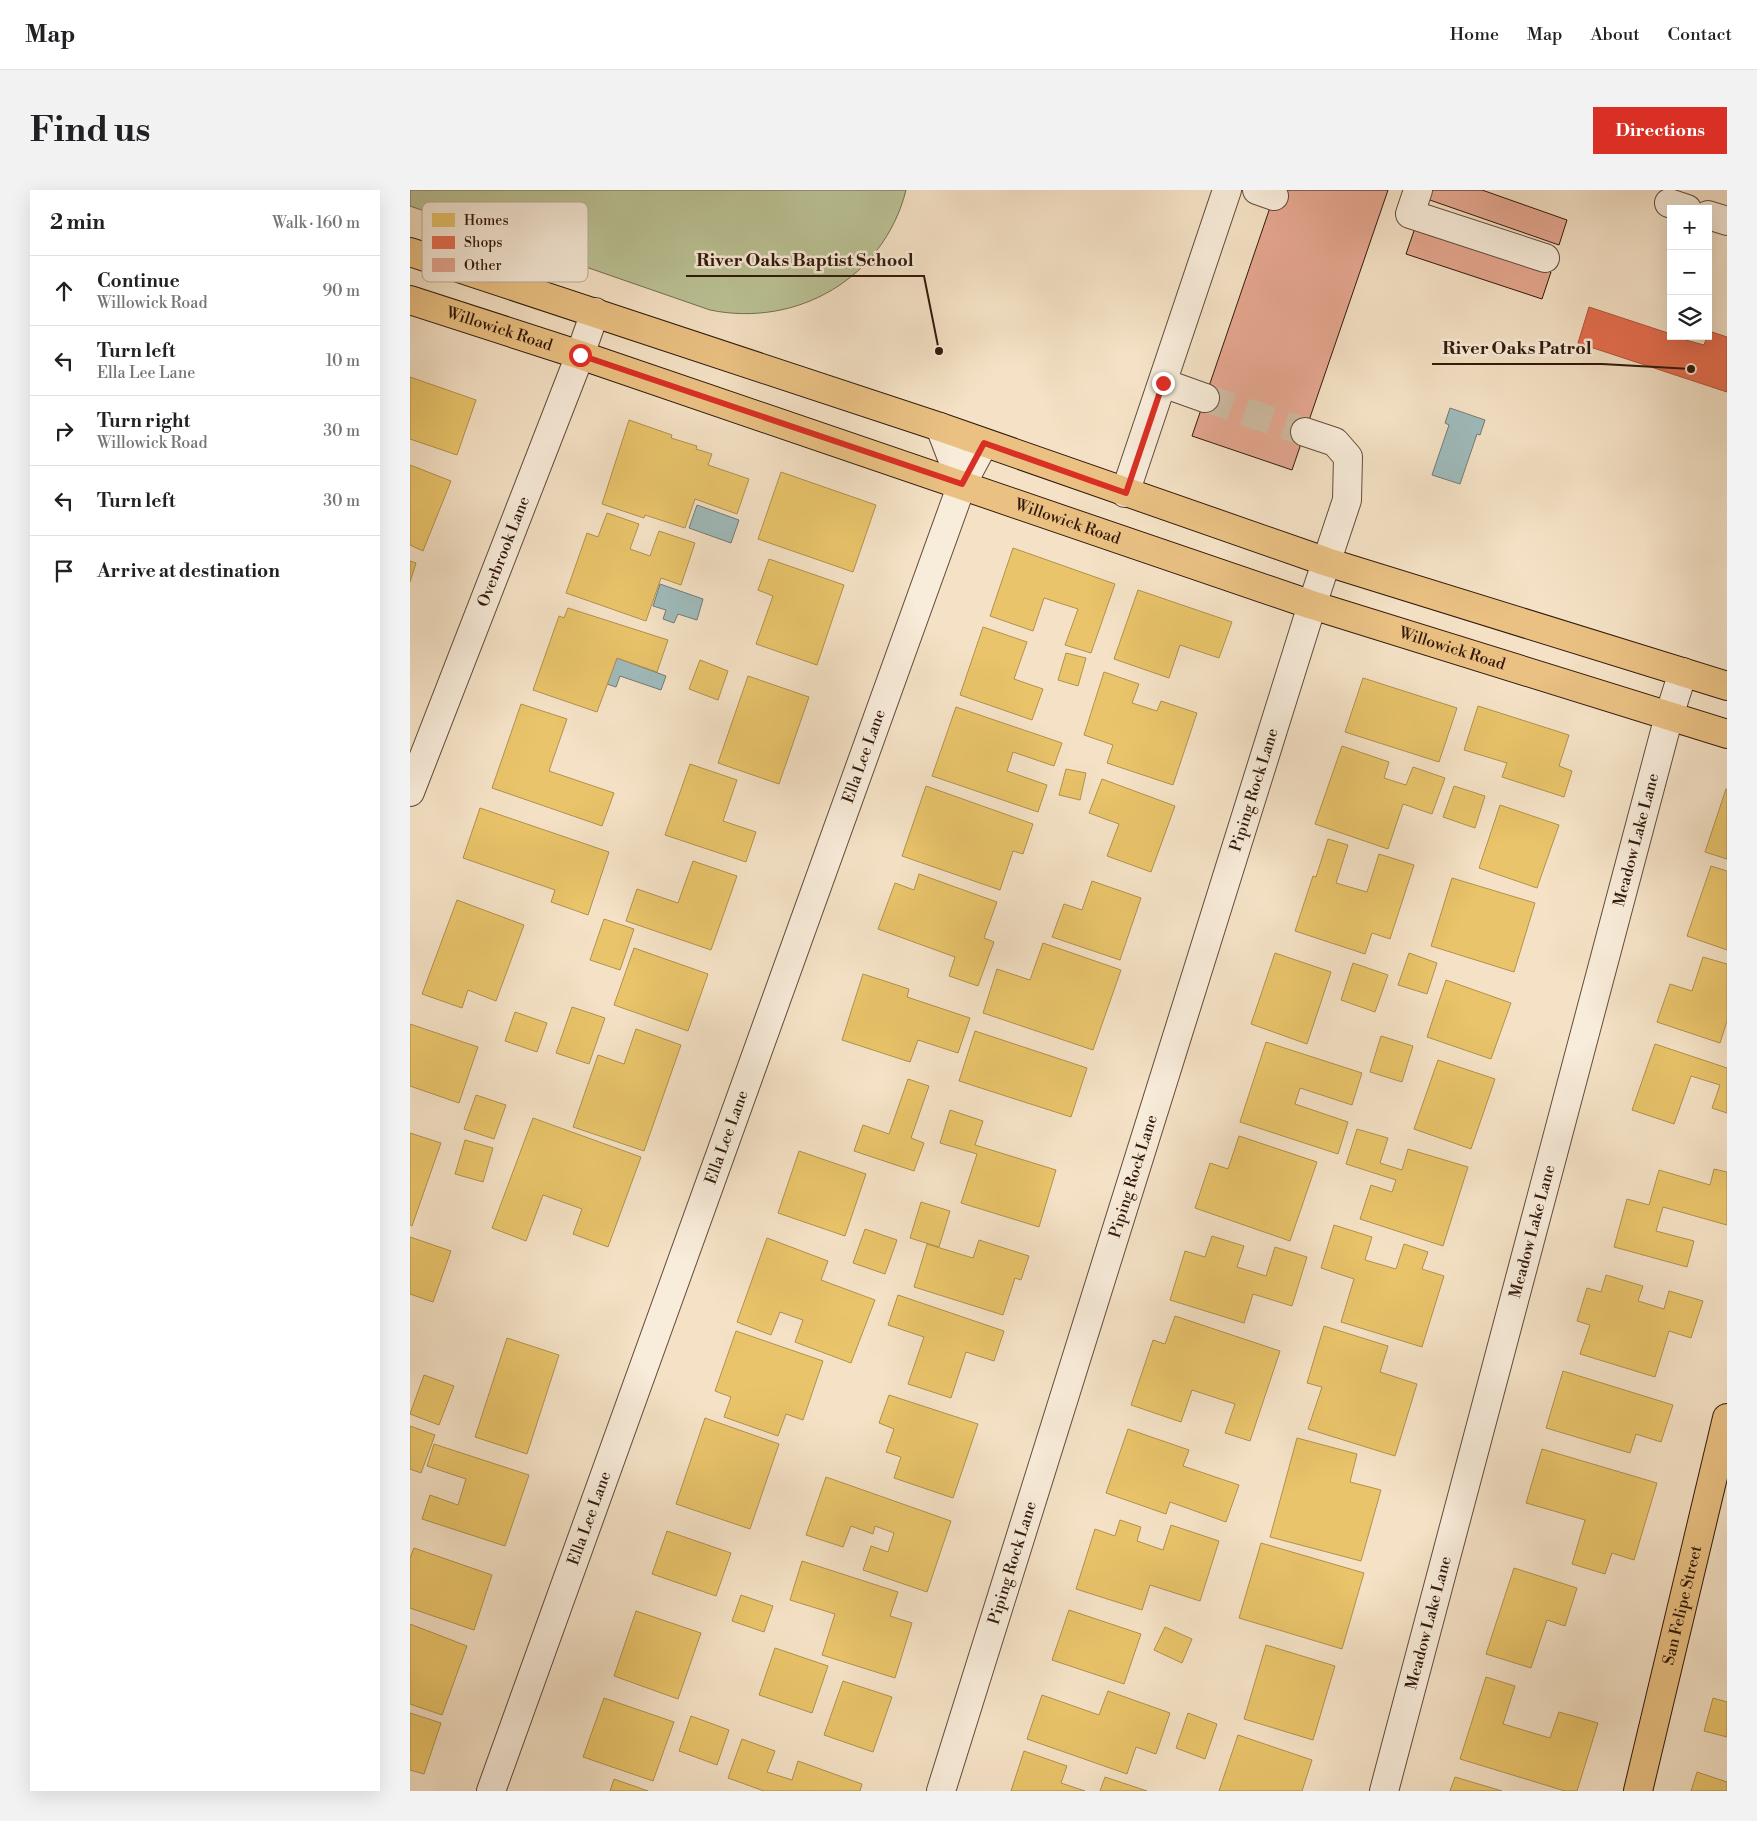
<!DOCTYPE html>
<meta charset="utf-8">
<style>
body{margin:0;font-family:"Libre Bodoni",serif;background:#f2f2f2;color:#202124}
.controls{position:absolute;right:15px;top:15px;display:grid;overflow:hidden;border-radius:0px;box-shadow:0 5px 20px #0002}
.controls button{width:45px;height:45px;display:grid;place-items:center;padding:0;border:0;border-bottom:1px solid #e0e0e0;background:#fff;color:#202124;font:25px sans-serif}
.stop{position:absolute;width:15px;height:15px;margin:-11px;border:4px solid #d93025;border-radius:50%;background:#fff}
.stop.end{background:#d93025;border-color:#fff;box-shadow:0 1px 5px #0008}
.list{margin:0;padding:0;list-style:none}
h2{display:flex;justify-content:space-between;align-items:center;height:65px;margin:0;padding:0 20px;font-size:21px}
h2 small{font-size:16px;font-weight:400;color:#757577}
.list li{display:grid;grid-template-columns:32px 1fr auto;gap:15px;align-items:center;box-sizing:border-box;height:70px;padding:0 20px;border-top:1px solid #e0e0e0}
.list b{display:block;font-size:19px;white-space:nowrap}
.list p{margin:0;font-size:16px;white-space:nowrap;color:#757577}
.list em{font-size:16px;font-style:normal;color:#757577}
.icon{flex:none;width:28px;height:28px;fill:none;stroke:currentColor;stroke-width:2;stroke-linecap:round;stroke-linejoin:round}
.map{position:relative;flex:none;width:1317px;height:1601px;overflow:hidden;border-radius:0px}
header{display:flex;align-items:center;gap:30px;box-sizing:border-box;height:70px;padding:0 25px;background:#fff;border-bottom:1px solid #e0e0e0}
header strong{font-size:24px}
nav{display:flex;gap:28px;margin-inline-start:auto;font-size:18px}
.intro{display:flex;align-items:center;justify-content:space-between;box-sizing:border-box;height:120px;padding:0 30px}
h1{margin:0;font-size:35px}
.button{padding:12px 22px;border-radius:0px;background:#d93025;color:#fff;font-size:18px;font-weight:700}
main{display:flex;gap:30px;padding:0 30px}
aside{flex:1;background:#fff;border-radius:0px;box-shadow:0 5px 20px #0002}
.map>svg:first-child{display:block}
.green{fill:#bbc396;stroke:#766e50}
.water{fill:#9fbcbd;stroke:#737b76}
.homes{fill:#e9c46a;stroke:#b2914e}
.shops{fill:#e76f51;stroke:#b1553c}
.building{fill:#e5a790;stroke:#32190b}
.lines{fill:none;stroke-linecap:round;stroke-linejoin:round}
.minor-tunnel{stroke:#cebaa1;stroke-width:28;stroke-dasharray:28 14;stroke-linecap:butt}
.minor-casing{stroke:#634b3a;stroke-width:30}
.major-casing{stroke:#32190b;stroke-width:30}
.minor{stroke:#f8ecda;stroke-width:28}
.major{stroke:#eac183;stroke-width:28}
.route{stroke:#d93025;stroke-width:6}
.labels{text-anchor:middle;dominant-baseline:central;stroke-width:5;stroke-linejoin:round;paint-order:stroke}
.street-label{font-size:16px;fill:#32190b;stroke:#f8ecda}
.key{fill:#f8ecda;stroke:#bdad9c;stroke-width:1}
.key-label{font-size:14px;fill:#32190b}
.leader{fill:none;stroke:#32190b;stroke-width:2}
.callout-dot{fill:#32190b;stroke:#f8ecda;stroke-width:2}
.callout-label{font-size:18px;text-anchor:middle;font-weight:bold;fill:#32190b;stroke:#f8ecda;stroke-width:5;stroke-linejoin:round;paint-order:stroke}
</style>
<header>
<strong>Map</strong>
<nav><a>Home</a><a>Map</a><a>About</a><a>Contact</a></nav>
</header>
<div class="intro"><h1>Find us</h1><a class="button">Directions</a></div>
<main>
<aside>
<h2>2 min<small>Walk · 160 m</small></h2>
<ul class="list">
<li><svg class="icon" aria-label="ahead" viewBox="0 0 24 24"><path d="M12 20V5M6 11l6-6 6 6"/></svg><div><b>Continue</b><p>Willowick Road</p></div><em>90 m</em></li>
<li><svg class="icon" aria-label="left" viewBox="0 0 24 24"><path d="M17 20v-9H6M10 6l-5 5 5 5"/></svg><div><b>Turn left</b><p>Ella Lee Lane</p></div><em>10 m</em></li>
<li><svg class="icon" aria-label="right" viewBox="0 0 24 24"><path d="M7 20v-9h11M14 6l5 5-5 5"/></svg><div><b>Turn right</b><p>Willowick Road</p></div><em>30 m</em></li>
<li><svg class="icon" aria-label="left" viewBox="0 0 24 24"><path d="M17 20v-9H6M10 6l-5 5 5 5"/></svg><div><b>Turn left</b></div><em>30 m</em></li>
<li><svg class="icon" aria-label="arrive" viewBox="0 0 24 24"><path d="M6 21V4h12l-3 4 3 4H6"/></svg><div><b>Arrive at destination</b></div></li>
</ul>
</aside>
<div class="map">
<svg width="1317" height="1601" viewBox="0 0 1317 1601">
<rect width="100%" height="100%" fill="#f5e2c6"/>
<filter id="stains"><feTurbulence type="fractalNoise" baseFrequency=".004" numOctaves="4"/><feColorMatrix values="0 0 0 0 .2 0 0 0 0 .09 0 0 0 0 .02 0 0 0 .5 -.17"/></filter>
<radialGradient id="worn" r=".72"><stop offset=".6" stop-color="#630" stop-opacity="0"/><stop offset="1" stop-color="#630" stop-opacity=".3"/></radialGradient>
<path class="green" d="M0,0H496C474,88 387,138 300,120L0,16Z"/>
<g class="water">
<path d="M1040,218L1075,230L1070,245L1067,244L1050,294L1022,285L1039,235L1035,233Z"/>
<path d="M287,315L329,330L321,353L279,338Z"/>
<path d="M250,394L293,409L287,430L268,424L264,433L253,429L256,420L243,416Z"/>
<path d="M207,468L256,486L251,500L210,486L206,497L197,494Z"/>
</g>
<g class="homes">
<path d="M0,187L66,210L47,265L0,249Z"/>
<path d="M219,230L262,245L261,248L287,256L286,259L302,264L298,275L339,289L327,324L285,309L275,338L235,325L234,328L192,314Z"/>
<path d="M0,275L41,291L13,361L0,355Z"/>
<path d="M371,282L466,315L443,382L348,349Z"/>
<path d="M197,323L229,334L220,359L240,366L249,341L285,353L271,395L251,388L236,431L156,403L177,343L188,347Z"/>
<path d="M603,358L705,394L681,463L655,455L668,419L634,408L623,441L580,426Z"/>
<path d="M359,369L434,395L407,475L346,454L363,406L348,400Z"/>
<path d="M0,371L6,373L0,392Z"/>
<path d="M728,400L822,432L809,468L770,455L759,488L704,469Z"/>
<path d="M158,418L258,450L247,482L207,468L187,522L123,500L149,426L154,428Z"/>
<path d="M573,437L617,452L604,489L633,499L622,530L550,505Z"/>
<path d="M656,463L676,468L668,496L648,490Z"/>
<path d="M290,470L318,481L308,510L279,499Z"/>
<path d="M694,482L729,494L722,513L747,521L751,511L787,523L763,595L697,573L703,555L674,545Z"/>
<path d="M338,486L399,507L369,594L308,573Z"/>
<path d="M953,488L1047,518L1029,572L935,542Z"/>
<path d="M111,514L157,529L139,581L204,603L192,636L82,598Z"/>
<path d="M1068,516L1159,545L1149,576L1162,581L1154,607L1092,587L1097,573L1054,560Z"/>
<path d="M546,517L652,553L644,576L603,562L597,581L637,595L628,622L522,586Z"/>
<path d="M932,556L979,572L974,588L996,595L1003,577L1035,588L1022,624L993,614L978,659L905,634Z"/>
<path d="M280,574L327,590L313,631L346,642L336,672L255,645Z"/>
<path d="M656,579L676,583L670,610L649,605Z"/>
<path d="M692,589L765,616L741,682L697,666L709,634L679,623Z"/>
<path d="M516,596L623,634L613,664L603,661L590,700L492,666Z"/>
<path d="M1044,596L1075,606L1065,638L1033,627Z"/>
<path d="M1316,599H1317V669L1295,662Z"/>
<path d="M1090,615L1149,635L1127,698L1069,678Z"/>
<path d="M70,618L199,662L178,725L141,712L145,700L53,668Z"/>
<path d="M918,649L938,655L926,693L957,702L969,664L1004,675L980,749L962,743L955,764L885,741L903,686L906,687Z"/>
<path d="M283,671L327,686L301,760L216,731L227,699L268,713Z"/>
<path d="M1301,676L1317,681V760L1277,746Z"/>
<path d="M509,684L587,712L574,748L584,752L568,796L539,786L545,767L468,739L485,693L504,700Z"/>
<path d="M1042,688L1125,713L1104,782L1021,756Z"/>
<path d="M682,691L731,708L710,770L642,747L654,714L672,720Z"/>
<path d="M47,710L114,735L86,811L58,800L52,818L12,804Z"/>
<path d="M194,729L224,739L210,780L180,770Z"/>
<path d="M633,753L711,780L683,860L573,823L587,779L620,790Z"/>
<path d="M224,758L298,784L278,841L204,815Z"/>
<path d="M865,763L921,782L897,854L841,834Z"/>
<path d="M999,763L1027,773L1017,804L988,795Z"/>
<path d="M1293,767L1317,774V831L1310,853L1247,832L1260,794L1282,801Z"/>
<path d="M943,773L978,785L965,822L931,810Z"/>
<path d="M453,784L499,799L497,807L560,828L548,863L508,850L500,872L432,850Z"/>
<path d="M1036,790L1101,813L1081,869L1017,847Z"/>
<path d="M162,817L195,828L179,874L146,863Z"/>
<path d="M105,822L137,833L127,862L95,851Z"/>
<path d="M0,834L68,857L49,913L0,896Z"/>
<path d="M226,839L271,855L234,961L163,937L188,865L214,874Z"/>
<path d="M565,841L677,878L661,927L549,891Z"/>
<path d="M971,846L1003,856L992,892L960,882Z"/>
<path d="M856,852L952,883L942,915L890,898L885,914L938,932L928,964L830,932Z"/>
<path d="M1245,854L1317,878V923L1302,918L1310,895L1281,886L1264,934L1222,920Z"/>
<path d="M1028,870L1085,889L1061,959L1004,939Z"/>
<path d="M498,889L519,896L501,948L514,953L504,981L444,961L453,935L479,944Z"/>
<path d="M66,905L96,915L84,949L54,939Z"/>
<path d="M540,920L573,931L565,955L646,980L629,1037L551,1013L567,964L530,953Z"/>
<path d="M123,928L231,967L198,1057L163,1044L172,1019L133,1005L116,1051L82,1038Z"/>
<path d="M947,939L978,948L970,973L992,980L998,959L1058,977L1033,1056L950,1029L961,995L982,1002L986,990L936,974Z"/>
<path d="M0,943L31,953L2,1036L0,1035Z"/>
<path d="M829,946L907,972L880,1051L785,1018L800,973L818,979Z"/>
<path d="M55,950L83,958L73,992L45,984Z"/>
<path d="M389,961L456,984L435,1046L368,1023Z"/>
<path d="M1304,979L1317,982V1035L1253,1017L1246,1041L1284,1051L1277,1077L1204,1057L1217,1009L1239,1015L1249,980L1300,995Z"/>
<path d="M511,1012L540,1021L529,1057L500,1048Z"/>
<path d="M924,1035L962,1047L955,1070L986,1079L994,1054L1018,1062L1012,1079L1034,1086L1012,1157L931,1132L944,1089L911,1078Z"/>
<path d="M455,1039L487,1050L475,1084L443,1073Z"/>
<path d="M802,1046L834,1056L827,1077L856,1086L865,1057L897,1067L882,1116L843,1104L834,1133L760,1110L775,1061L795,1067Z"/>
<path d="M0,1047L41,1061L23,1112L0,1104Z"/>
<path d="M357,1048L418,1071L411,1090L465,1110L441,1173L385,1152L393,1130L370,1122L361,1145L327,1132Z"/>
<path d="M569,1050L619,1066L611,1090L605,1088L593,1125L504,1097L517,1054L563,1068Z"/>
<path d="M1196,1085L1233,1096L1228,1111L1254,1119L1259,1101L1293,1111L1281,1148L1259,1141L1245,1187L1170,1164L1180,1135L1167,1131L1177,1098L1191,1102Z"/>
<path d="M488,1105L594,1141L584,1171L556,1162L541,1208L498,1194L514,1147L478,1135Z"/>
<path d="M765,1126L870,1161L840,1251L815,1243L825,1214L782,1200L771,1232L721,1215L743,1150L755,1154Z"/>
<path d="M914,1136L978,1156L970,1182L1007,1194L985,1266L898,1239L912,1197L897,1193Z"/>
<path d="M326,1141L413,1171L393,1230L376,1224L368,1246L314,1227L321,1207L305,1201Z"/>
<path d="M97,1148L149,1165L117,1264L65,1247Z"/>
<path d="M1153,1181L1263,1215L1251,1252L1226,1244L1220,1263L1136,1238Z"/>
<path d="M14,1185L44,1196L29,1235L0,1224Z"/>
<path d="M479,1205L568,1234L543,1308L484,1288L491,1267L476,1262L484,1239L469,1233Z"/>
<path d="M295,1228L369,1254L340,1339L266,1314Z"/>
<path d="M0,1236L25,1245L11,1283L0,1279Z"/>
<path d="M718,1239L779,1260L773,1276L829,1295L816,1332L760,1312L756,1324L696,1303Z"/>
<path d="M887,1248L947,1264L940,1292L971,1300L951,1371L860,1347Z"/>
<path d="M24,1254L119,1285L95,1356L12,1329L20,1305L48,1315L56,1289L17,1276Z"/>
<path d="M1132,1259L1247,1293L1224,1370L1202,1363L1195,1384L1162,1374L1175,1330L1116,1313Z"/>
<path d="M416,1287L541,1331L517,1402L453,1380L461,1356L478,1362L484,1343L465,1336L463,1344L441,1336L433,1357L396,1345Z"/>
<path d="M710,1330L731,1337L727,1351L753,1360L761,1335L809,1351L790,1411L740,1395L732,1420L666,1399L685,1339L705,1346Z"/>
<path d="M257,1341L321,1363L306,1406L242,1384Z"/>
<path d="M851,1353L954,1383L932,1459L829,1428Z"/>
<path d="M4,1358L82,1385L64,1440L0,1418V1368Z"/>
<path d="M392,1371L488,1402L480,1426L502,1433L485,1488L412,1465L425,1424L380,1410Z"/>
<path d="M1104,1378L1167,1398L1155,1436L1137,1430L1121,1478L1076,1464Z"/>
<path d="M331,1405L363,1416L354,1442L322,1431Z"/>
<path d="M659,1420L731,1444L714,1494L642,1470Z"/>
<path d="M226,1421L291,1443L268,1509L204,1486Z"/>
<path d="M0,1434L57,1456L32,1525L0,1514Z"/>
<path d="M755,1437L782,1449L772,1473L744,1460Z"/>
<path d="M856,1455L925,1476L903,1550L834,1529Z"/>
<path d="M365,1458L418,1476L402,1523L349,1505Z"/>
<path d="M1076,1487L1105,1496L1093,1534L1140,1548L1149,1522L1188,1533L1167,1601H1155L1050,1569Z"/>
<path d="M433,1491L482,1507L463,1562L414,1545Z"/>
<path d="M698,1501L760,1523L746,1564L726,1557L717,1584L617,1549L632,1505L689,1525Z"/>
<path d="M194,1508L264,1532L243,1591L173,1567Z"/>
<path d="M1303,1508L1317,1512V1547L1294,1541Z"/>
<path d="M0,1523L31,1533L14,1584L0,1580Z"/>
<path d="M778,1523L807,1534L795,1569L766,1558Z"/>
<path d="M281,1526L319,1540L307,1575L269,1561Z"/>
<path d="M828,1545L902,1570L892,1601H809Z"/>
<path d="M332,1549L365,1561L357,1582L382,1590L388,1571L452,1594L450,1601H354L318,1588Z"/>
<path d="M614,1561L657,1576L651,1593L675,1601H601Z"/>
<path d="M1287,1582L1317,1592V1601H1281Z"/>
<path d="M695,1587L737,1601H690Z"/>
<path d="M1045,1587L1092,1601H1040Z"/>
<path d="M204,1589L238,1601H200Z"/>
</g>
<path class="shops" d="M1179,117L1261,144V146L1294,155L1299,141L1317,147V202L1168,153Z"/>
<g class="building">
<path d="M866,0H978L882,280L782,246Z"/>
<path d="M1017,0H1072L1157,30L1149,55L1014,8Z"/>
<path d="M1005,38L1141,82L1132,109L996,64Z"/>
</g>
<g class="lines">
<path class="minor-tunnel" d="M795,208L895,242"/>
<defs>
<g id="minor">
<path d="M847,0L864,6"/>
<path d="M1008,0L1000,24L1135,68"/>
<path d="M1259,13L1277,19"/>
<path d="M1298,25L1317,31"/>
<path d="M753,193L795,208"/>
<path d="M530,237L552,294"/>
<path d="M715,303L817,0"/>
<path id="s1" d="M0,602L170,165L185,122"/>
<path id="s2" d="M81,1601L552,294L574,253"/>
<path id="s3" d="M531,1601L902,415L937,310L938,267L925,252L895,242"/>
<path id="s4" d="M974,1601L1259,526L1273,482"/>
</g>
<g id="major">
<path d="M0,62L530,237L917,372L1317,496"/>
<path id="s5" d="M0,110L170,165L902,415L1317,544"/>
<path id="s6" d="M1228,1601L1317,1228"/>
</g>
</defs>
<use href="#minor" class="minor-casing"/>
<use href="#major" class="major-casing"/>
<use href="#minor" class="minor"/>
<use href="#major" class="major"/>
</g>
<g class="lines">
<path class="route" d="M170,165L552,294L574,253L716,303L753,193"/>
</g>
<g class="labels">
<g class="street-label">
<text stroke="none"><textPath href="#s5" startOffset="94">Willowick Road</textPath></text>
<text stroke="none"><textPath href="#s5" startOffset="694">Willowick Road</textPath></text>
<text stroke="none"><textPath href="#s1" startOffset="258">Overbrook Lane</textPath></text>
<text stroke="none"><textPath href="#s5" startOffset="1099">Willowick Road</textPath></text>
<text stroke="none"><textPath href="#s2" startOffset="1100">Ella Lee Lane</textPath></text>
<text stroke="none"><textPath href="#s3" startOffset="1049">Piping Rock Lane</textPath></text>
<text stroke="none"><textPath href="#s4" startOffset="984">Meadow Lake Lane</textPath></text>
<text stroke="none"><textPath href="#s2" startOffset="695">Ella Lee Lane</textPath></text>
<text stroke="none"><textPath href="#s3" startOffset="644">Piping Rock Lane</textPath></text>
<text stroke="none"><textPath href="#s4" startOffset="579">Meadow Lake Lane</textPath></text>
<text stroke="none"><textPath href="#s2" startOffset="290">Ella Lee Lane</textPath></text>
<text stroke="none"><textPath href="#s3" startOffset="239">Piping Rock Lane</textPath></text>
<text stroke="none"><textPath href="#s6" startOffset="191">San Felipe Street</textPath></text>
<text stroke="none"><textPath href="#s4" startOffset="174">Meadow Lake Lane</textPath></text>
</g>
</g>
<rect x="12" y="12" width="166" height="80" rx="8" class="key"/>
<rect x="22" y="23" width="23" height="14" fill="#e9c46a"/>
<rect x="22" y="46" width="23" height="13" fill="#e76f51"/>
<rect x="22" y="68" width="23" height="14" fill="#e5a790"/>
<g class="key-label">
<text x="54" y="35">Homes</text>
<text x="54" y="57">Shops</text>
<text x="54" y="80">Other</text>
</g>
<path class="leader" d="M529 161L514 86H276M1281 179L1192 174H1022"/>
<g class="callout-dot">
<circle cx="529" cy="161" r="5"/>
<circle cx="1281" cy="179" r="5"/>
</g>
<g class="callout-label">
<text x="395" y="76">River Oaks Baptist School</text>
<text x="1107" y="164">River Oaks Patrol</text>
</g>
<rect width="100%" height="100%" filter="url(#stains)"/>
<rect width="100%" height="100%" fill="url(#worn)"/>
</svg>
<div class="controls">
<button>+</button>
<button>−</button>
<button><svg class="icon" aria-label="layers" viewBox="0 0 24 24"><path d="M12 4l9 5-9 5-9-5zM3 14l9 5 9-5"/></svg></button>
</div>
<div class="stop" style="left:170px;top:165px"></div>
<div class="stop end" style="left:753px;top:193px"></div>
</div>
</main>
